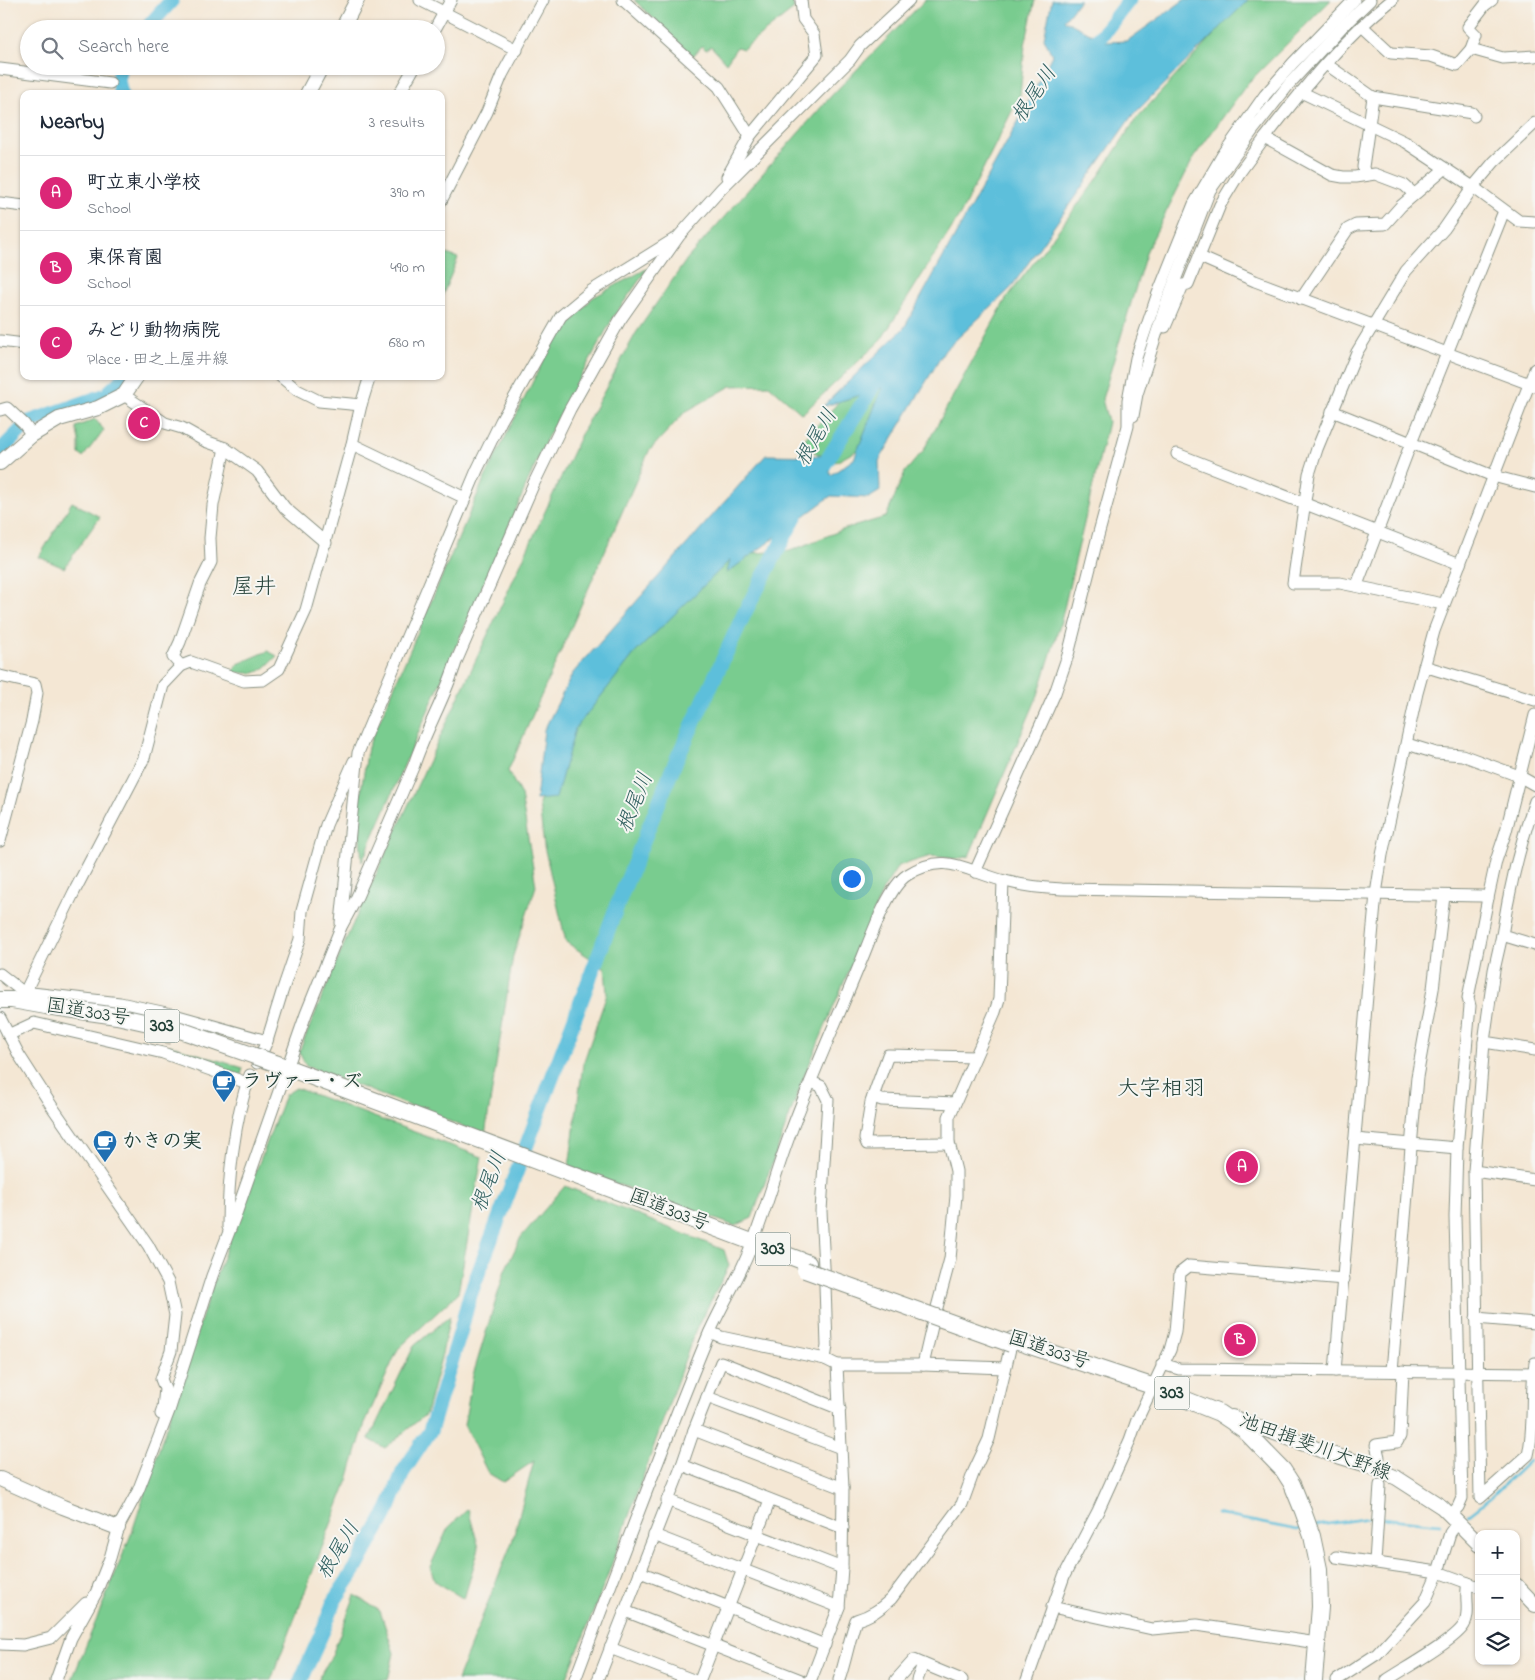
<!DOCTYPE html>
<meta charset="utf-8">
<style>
body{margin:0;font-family:"Indie Flower","Klee One",sans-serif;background:#f6f6f7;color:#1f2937}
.controls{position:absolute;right:15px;bottom:15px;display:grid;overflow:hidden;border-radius:10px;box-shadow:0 1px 4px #0004}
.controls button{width:45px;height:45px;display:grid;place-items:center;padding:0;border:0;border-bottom:1px solid #e0e1e3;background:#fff;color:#1f2937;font:25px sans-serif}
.you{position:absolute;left:851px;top:878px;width:18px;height:18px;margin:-12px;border:4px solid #fff;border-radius:50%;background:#1a73e8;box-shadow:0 0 0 8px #1a73e833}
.badge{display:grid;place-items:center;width:32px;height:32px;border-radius:50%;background:#db2777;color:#fff;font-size:16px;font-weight:700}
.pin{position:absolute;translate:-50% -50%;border:2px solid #fff;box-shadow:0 1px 5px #0006}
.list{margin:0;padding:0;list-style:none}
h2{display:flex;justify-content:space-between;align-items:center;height:65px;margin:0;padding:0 20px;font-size:21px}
h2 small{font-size:16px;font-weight:400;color:#747a83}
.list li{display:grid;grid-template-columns:32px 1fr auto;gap:15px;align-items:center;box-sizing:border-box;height:75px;padding:0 20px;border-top:1px solid #e0e1e3}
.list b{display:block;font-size:19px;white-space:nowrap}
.list p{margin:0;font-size:16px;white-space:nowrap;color:#747a83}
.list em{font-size:16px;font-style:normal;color:#747a83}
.icon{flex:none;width:28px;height:28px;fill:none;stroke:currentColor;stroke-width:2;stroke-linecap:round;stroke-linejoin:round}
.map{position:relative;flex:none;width:1535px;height:1680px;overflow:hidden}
.search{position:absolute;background:#fff;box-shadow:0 1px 4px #0004;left:20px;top:20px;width:425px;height:55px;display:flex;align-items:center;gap:12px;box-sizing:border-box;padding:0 18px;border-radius:28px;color:#747a83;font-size:19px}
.panel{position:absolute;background:#fff;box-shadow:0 1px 4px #0004;left:20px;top:90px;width:425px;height:290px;border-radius:10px}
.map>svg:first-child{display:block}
.green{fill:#79cc8f;stroke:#4c8462}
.water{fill:#5dbfdb;stroke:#3e7e88}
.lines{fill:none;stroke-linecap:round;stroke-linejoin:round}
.stream{stroke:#5dbfdb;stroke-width:2.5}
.river{stroke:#5dbfdb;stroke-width:15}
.minor-tunnel{stroke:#c9c5b4;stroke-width:11;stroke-dasharray:11 5.5;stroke-linecap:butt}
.minor-casing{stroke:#8a9284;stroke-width:13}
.major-casing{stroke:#8a9284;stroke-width:16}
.highway-casing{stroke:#8a9284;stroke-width:18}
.minor{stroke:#fff;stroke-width:11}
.major{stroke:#fff;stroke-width:14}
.highway{stroke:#fff;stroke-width:16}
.highway-bridge-casing{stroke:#8a9284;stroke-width:18;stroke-linecap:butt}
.highway-bridge{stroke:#fff;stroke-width:16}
.labels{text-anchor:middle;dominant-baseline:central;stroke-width:4;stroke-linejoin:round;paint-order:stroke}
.shield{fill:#f6f6f2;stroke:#60746d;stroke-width:1}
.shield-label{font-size:19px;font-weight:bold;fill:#1f3d34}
.street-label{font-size:20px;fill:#1f3d34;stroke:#f6f6f2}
.poi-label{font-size:20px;font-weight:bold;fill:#1f3d34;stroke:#f6f6f2;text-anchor:start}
.water-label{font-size:21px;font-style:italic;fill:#2e5e5e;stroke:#f6f6f2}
.quarter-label{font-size:22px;fill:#1f3d34;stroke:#f6f6f2}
</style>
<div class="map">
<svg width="1535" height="1680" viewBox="0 0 1535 1680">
<rect width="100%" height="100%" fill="#f6f6f2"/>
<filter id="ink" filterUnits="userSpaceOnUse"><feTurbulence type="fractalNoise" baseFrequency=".02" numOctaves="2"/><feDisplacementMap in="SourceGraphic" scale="10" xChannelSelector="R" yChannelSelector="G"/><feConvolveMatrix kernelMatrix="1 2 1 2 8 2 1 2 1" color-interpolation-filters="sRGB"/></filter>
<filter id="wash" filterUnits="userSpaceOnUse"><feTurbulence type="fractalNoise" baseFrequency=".0096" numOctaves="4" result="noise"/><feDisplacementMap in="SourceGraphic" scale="20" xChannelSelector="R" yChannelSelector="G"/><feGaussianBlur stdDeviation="1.12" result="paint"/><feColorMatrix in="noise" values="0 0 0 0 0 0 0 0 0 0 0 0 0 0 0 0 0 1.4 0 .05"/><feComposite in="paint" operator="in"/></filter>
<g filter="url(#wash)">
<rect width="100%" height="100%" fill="#f4e7d4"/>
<g class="green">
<path d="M634,0H793L794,9L743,49L737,47L726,63L711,46L706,50L702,46L693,56Z"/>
<path d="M925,0H1035L1025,45L1020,95L960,215L881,340L802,414L769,385L731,386L685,412L649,451L508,771L521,795L536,886L513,956L485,1135L306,1066L299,1052L351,928L583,430L636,333L687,259L832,95Z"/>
<path d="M1246,0H1331L1247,84L1194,157L1147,250L1102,399L1108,422L1061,621L1038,695L969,856L957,859L931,856L898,866L883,890L803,1079L752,1218L735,1226L569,1167L583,1064L607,994L605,968L566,942L544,846L539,804L576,710L715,555L790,551L842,530L886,517L905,472L923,451L1006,299L1095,182L1136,119Z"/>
<path d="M441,252L458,258L441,299Z"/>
<path d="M648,268L614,316L547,438L362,862L358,810L368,747L482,484L549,349L592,298Z"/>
<path d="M943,325L890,432L836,462L799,445L871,367Z"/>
<path d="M95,419L104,430L83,457L79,454V440L76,427Z"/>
<path d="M72,502L100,517L64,568L39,557Z"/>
<path d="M268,651L277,656C258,675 259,674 233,672L238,664Z"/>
<path d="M169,1045L243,1068L241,1075L168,1051Z"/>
<path d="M296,1088L482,1157L458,1293L398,1349L365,1423L348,1480L271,1680H72L132,1532L211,1289L285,1095Z"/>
<path d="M565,1186L724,1250L729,1266L695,1331L606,1580L566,1680H457L512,1542L534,1461L503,1482L488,1473L464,1425L473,1375L505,1270L521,1237Z"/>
<path d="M450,1316L442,1354L426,1414L385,1448L369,1439L414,1346Z"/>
<path d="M468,1509L479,1548L464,1599L435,1581L430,1567L448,1528Z"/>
<path d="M355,1595L380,1611L394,1653L388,1680H318L332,1655Z"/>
</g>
<path class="water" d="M1052,0H1080L1064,20L1107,42L1127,41L1184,0H1248L1131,117L1010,289L945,350L879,461L880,491L869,498L831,496L727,573L730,560L635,653L575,729L556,798L536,800L544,730L573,673L766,455L824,456L831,475L854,459L882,388L822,407L904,328L1018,122L1052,55L1044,38Z"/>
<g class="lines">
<g class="stream">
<path d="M1217,1514L1297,1530L1304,1528"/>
<path d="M1468,1515L1490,1498L1529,1461"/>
<path d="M1381,1518L1440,1524"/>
<path d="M1314,1526L1376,1517"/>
</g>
<g class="river">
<path d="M146,29L172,0"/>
<path d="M1086,55L1129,0"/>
<path d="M121,66L118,80L121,94"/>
<path d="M0,451L29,422L106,395L126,376"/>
<path d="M816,478L880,375"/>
<path d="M301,1680L325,1626L334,1601L356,1568L389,1508L403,1472L430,1431L460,1333L470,1295L620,898L674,765L745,612L800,507"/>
</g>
</g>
</g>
<g filter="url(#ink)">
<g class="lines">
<path class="minor-tunnel" d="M165,1044L169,1021"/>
<defs>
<g id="minor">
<path d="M420,0L517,50"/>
<path d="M623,0L719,87L750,136"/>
<path d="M1392,0C1343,38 1303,89 1265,138L1332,175L1343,177H1355L1375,174L1404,185L1414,194"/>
<path d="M1362,26L1391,53L1431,56L1457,65L1471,49L1503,58L1535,56"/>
<path d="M435,29L451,0"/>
<path d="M1471,49L1476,35L1468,27L1485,5L1492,0"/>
<path d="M1326,64L1373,97L1472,113L1474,116"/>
<path d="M0,69L110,83"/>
<path d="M1301,92L1405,142L1473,187L1519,221L1535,222"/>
<path d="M399,94L415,66"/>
<path d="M1365,175L1363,167L1373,97"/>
<path d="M727,177L750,136L817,55L814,34L803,19L801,0"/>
<path d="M441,201L487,112L502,75L543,0"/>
<path d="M0,203L24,206"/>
<path d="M1200,257L1255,281L1535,386"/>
<path d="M1301,299L1348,229L1356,225L1385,224L1401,206L1441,172L1444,168"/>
<path d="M1165,327L1183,285L1188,284L1220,205L1240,172L1265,138"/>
<path d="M0,341L24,344"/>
<path d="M280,376L297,390L319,401L361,405"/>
<path d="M124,395L165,423L182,428L205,441L225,448L257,471L285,508L326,543"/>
<path d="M0,410L7,408L24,424L32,435"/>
<path d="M1332,411L1493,476L1535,487"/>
<path d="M1133,416L1137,394L1167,301L1210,190L1253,130L1290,83L1342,27L1370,0"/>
<path d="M352,444L465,498"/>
<path d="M1177,454L1460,564"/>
<path d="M1357,585L1411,443L1504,211"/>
<path d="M1443,604L1340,583H1293L1309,474L1317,449L1357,352L1406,271L1444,229L1473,187L1494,162L1535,123"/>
<path d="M181,666L173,657L180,642L200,584L211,562L210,538L213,505L225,448"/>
<path d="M1424,666L1535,700"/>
<path d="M0,676L35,684L37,693L32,721L0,841"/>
<path d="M1407,744L1436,753L1462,755L1519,776L1535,785"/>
<path d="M1535,801C1520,844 1509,890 1502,935L1535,945"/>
<path d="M975,872L1033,742L1055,693L1068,655L1098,536L1128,426V400L1136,358L1157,296L1194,204L1222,156L1265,95L1293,63L1354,0"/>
<path d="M341,923L358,753L477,470L501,421L561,316L591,291L673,240"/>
<path d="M1502,935L1494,970L1484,1042L1535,1050"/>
<path d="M0,974L23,992L120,1003L171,1014L267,1041"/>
<path d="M25,992L74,892L144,758L163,685L181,666L191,662L244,681L263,680L279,669L306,610L352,444L361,405L370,376"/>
<path d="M0,1018L19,1055L53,1108L148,1245L168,1282L175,1315L171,1351L161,1379L165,1389L163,1408L161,1414"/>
<path d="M8,1035L34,1023L163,1053L247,1083"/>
<path d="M1484,1042L1474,1171L1480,1498L1528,1455C1535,1426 1530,1393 1535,1363"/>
<path d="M257,1063L267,1041L282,992L300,939L302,911L326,825L354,761"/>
<path d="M811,1082L821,1086L828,1100L821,1211L825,1285L827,1346L825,1359"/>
<path d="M873,1097L882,1100L955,1103"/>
<path d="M1355,1139L1457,1148L1470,1006L1468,998L1488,898"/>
<path d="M949,1143L867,1144L865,1139L871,1102L888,1055L975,1057"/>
<path d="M1474,1171L1535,1180"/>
<path d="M228,1227C228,1179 234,1119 250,1075"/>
<path d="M1476,1318L1535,1323"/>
<path d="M710,1332L721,1337L825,1359L837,1365L843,1488L842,1568L839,1607L811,1680"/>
<path d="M1162,1364L1179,1369L1535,1373"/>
<path d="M837,1365H923L1005,1368"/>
<path d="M923,1365L932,1326L950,1259L956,1196V1171L949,1143V1117L995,1012L999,999L1003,881"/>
<path d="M1335,1371L1372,937L1376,894L1382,855L1417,693L1434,631L1535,369"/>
<path d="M1392,1371L1417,1077L1433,989L1444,896"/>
<path d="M707,1397L841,1448"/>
<path d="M840,1409L721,1362L694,1430L843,1488"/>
<path d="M694,1430L682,1465L843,1528"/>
<path d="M1379,1457L1376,1445L1397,1442L1400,1436L1403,1371"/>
<path d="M667,1500L842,1568"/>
<path d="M1451,1515L1458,1507L1462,1498L1455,1217L1457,1148"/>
<path d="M118,1528L138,1491L169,1411L212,1276L237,1211L306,1014L341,927L356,899L414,765C426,729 445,698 456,662L534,483L570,409L620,320L679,236L721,189L850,60L860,46L909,0"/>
<path d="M654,1535L839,1607"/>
<path d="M1336,1557L1438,1572L1479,1587"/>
<path d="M1375,1562L1380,1485"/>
<path d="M640,1572L825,1645"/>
<path d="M1052,1607L1152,1629L1197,1625L1317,1643"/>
<path d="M625,1611L682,1465"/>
<path d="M0,1644L23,1645L51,1638L86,1603"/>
<path d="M610,1648L693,1680"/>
<path d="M56,1680L71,1638L96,1593L110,1558L120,1523"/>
<path d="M575,1680C618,1565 661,1450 708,1336C721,1306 739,1278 751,1247C766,1210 776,1171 790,1134C811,1077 836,1022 859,966C869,943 887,888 907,875C946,850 967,872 1005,881C1024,886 1043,888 1062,889L1482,896L1488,898L1496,861L1506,831L1535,715"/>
<path d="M598,1680L625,1611L801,1680"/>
<path d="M700,1680L770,1500"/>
<path d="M839,1680C846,1660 849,1640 856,1620C871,1616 880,1609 891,1599L962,1504L974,1471L989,1439L1012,1340"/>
<path d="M896,1680L914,1660L962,1680"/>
<path d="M917,1680L923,1664"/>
<path d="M1027,1680L1064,1576L1098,1511L1130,1440L1137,1420L1170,1350L1175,1332L1180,1273L1189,1266L1344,1279"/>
<path d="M1337,1680L1377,1654L1425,1602L1438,1572L1450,1533L1458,1522"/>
<path d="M1387,1680C1405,1668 1454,1641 1464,1625C1471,1613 1464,1596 1468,1583"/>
</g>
<g id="major">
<path d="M342,29L357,0"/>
<path d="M307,94L322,66"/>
<path d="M0,463L32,435L59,419L98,408L124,395L137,376"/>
<path d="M1232,1417L1328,1453L1364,1464L1397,1478L1442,1507L1479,1544"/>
<path d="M0,1479L63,1507L118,1528"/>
<path d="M1516,1585L1535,1605"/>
</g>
<g id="highway">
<path d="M0,1000H12L46,1006"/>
<path d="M275,1063L808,1263"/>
<path d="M1012,1340L1152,1386L1219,1413L1243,1429L1283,1470L1292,1484L1303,1511L1312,1536L1319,1569L1320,1607L1314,1680"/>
</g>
</defs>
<use href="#minor" class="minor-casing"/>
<use href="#major" class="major-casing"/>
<use href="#highway" class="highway-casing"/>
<use href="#minor" class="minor"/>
<use href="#major" class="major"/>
<use href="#highway" class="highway"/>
<defs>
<g id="highway-bridge">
<path d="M46,1006L117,1016L180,1030L275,1063"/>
<path d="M805,1270L1011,1344"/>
</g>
</defs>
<use href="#highway-bridge" class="highway-bridge-casing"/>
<use href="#highway-bridge" class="highway-bridge"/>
</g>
</g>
<defs>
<symbol id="cafe-pin" viewBox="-11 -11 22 30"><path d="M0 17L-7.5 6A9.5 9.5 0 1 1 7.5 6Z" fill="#1f6fb2" stroke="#f6f6f2"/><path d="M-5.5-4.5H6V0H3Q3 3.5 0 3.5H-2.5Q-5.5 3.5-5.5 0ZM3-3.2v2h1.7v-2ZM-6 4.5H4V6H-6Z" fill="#fff"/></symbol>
</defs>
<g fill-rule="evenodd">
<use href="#cafe-pin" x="210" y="1068" width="28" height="38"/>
<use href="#cafe-pin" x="91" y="1128" width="28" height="38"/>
</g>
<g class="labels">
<g class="shield">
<rect x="144.5" y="1009.5" width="35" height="33" rx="4"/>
<rect x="755.5" y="1232.5" width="35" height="33" rx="4"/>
<rect x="1154.5" y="1376.5" width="35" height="33" rx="4"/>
</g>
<g class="shield-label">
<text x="162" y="1026">303</text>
<text x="773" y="1249">303</text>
<text x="1172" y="1393">303</text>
</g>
<g class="street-label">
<text transform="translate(88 1013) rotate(9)">国道303号</text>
<text transform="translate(669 1211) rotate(21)">国道303号</text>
<text transform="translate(1049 1351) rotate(18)">国道303号</text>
<text transform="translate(1315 1448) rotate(20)">池田揖斐川大野線</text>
</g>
<g class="poi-label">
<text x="242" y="1082">ラヴァー・ズ</text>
<text x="122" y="1142">かきの実</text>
</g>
<g class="water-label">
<text transform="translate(1035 95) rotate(-56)">根尾川</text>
<text transform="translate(817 438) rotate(-60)">根尾川</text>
<text transform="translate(636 803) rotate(-68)">根尾川</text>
<text transform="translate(490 1182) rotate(-69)">根尾川</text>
<text transform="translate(339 1551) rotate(-59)">根尾川</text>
</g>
<g class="quarter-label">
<text x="254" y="588">屋井</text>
<text x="1161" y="1090">大字相羽</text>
</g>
</g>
</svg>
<div class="controls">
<button>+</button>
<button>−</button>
<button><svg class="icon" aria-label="layers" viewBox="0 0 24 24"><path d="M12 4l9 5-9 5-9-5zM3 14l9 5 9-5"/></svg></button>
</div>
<div class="you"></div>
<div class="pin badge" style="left:1242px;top:1167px">A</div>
<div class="pin badge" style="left:1240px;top:1340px">B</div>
<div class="pin badge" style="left:144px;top:423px">C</div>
<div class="search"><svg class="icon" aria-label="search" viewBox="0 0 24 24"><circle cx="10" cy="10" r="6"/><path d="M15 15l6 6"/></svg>Search here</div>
<section class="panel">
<h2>Nearby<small>3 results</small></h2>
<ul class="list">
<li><span class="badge">A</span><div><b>町立東小学校</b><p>School</p></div><em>390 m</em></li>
<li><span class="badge">B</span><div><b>東保育園</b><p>School</p></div><em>490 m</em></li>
<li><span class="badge">C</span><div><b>みどり動物病院</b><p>Place · 田之上屋井線</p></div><em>680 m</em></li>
</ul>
</section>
</div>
